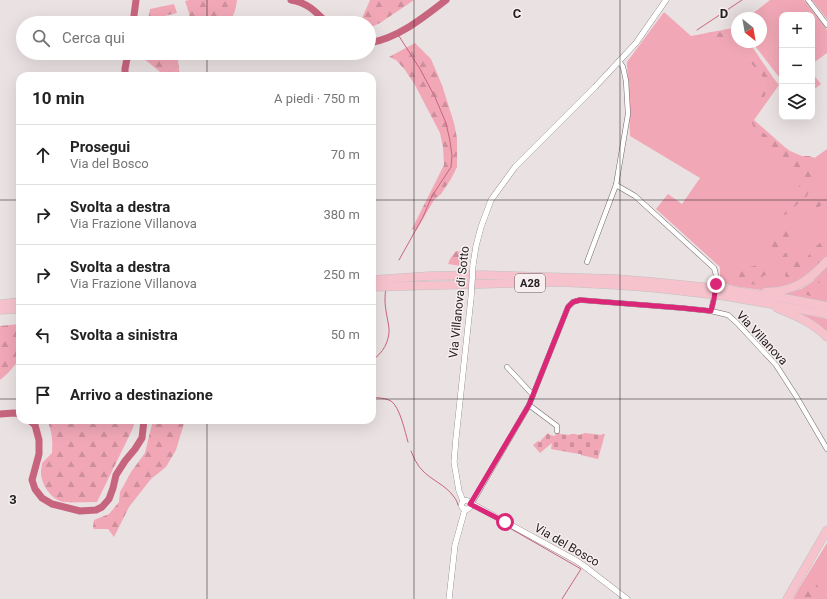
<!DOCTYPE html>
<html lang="it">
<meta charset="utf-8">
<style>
body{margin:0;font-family:Roboto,sans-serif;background:#f2f2f2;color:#222}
.controls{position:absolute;right:12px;top:12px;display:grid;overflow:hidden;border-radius:8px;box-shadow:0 4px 16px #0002}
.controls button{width:36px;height:36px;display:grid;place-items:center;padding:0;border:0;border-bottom:1px solid #e0e0e0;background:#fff;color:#222;font:20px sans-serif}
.compass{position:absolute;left:731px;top:12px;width:36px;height:36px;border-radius:50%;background:#fff;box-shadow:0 4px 16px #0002;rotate:149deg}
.stop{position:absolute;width:12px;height:12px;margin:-9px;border:3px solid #db2777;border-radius:50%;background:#fff}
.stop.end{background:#db2777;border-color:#fff;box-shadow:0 1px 4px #0008}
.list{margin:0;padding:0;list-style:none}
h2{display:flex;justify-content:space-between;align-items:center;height:52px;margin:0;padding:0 16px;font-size:17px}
h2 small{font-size:13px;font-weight:400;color:#767676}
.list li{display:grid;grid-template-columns:26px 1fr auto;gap:12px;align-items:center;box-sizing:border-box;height:60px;padding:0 16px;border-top:1px solid #e0e0e0}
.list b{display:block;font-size:15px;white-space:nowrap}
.list p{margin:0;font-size:13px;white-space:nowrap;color:#767676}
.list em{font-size:13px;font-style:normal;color:#767676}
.icon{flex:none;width:22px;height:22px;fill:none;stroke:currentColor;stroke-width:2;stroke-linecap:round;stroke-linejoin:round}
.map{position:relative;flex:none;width:827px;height:599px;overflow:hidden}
.search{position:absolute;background:#fff;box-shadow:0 4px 16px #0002;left:16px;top:16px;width:360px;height:44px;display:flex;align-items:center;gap:10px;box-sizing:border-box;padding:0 14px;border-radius:22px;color:#767676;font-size:15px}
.panel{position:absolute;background:#fff;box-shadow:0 4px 16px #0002;left:16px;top:72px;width:360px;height:352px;border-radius:12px}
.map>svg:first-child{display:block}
.green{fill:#f1a7b6}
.forest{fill:url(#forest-firs)}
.cemetery{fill:url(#cemetery-stones)}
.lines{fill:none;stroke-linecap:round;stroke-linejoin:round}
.stream{stroke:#c8657e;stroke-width:1}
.river{stroke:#c8657e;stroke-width:7}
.minor-casing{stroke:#726a6b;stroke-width:5.5}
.tertiary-casing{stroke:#726a6b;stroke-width:6}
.motorway-casing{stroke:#c2c1c1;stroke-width:9}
.minor{stroke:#fff;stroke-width:4.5}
.tertiary{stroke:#fff;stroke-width:5.5}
.motorway{stroke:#f6c3cd;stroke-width:8}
.tertiary-bridge-casing{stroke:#726a6b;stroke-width:6;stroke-linecap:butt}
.motorway-bridge-casing{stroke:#c2c1c1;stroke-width:9;stroke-linecap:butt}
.tertiary-bridge{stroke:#fff;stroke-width:5.5}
.motorway-bridge{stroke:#f6c3cd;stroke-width:8}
.route{stroke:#db2777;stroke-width:5}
.grid{fill:none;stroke:#252122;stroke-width:1;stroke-opacity:0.55}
.labels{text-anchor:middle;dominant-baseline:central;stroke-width:3;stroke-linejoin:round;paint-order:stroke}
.shield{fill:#f7eef0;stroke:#645e60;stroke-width:1}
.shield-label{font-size:11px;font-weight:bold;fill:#252122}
.street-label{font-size:12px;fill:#252122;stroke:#f7eef0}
.grid-label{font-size:13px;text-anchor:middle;font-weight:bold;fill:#252122;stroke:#f7eef0;stroke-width:3;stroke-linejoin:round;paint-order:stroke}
</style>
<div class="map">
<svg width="827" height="599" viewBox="0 0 827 599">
<defs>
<pattern id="forest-firs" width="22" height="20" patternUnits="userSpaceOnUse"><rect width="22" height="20" fill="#f1a7b6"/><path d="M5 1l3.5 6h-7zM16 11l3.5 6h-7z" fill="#ce8f9c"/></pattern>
<pattern id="cemetery-stones" width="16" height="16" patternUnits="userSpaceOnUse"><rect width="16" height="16" fill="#f1a7b6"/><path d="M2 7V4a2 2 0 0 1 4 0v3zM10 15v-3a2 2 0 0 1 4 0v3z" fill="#ce8f9c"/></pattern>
</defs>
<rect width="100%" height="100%" fill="#eae1e2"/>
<g class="green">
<path d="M770,0H804L827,30V53L812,64V15H782V81L752,42H761V18H747Z"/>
<path d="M812,0H827V19Z"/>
<path d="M664,12L691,36L733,28L737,33V42H744L779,85L754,120L805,165L827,149V258L809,276L785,289L762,290L739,287L720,283V267L656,209L668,194L682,204L700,178L630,136L627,62Z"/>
<path d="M812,73L821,84L812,91Z"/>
<path d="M827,266V303L782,294L801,289L812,282Z"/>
<path d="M792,311L827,319V336Z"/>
<path d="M827,543V599H793L799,588Z"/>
</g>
<g class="forest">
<path d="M189,0H237C236,9 234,17 227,23H190L189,13L185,1Z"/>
<path d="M370,0H414L380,23L369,28V23H360Z"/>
<path d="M174,4L177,13L148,20L150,9Z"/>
<path d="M710,32L732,33L737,34V39C728,35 726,37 717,39C710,39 704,39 697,38Z"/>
<path d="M741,42H749L772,76L764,98L752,120L756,127L765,134L790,151L802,156H809L815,158L816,174L807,196L785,215L780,214C787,204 801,189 802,177L789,163L755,130L750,119L768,83L750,62L744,44Z"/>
<path d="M415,43L431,59L442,85L454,123L457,138V167L451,179L441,194L434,200L416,231L412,229L444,165L443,147L440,133L415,85L405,70L396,60L389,57Z"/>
<path d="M144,53H177L180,76H165L143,58Z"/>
<path d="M827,186V202L813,210L794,215C798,208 806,205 812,200C817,195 822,190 827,186Z"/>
<path d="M794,225C788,238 784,248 771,254L769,246C773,236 784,230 794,225Z"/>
<path d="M827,235V258L824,261L799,277L790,280L785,276L786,271L778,265L775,260L779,255L787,253L788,259L804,262L814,248L821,242Z"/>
<path d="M456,251L463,252L461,266L448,264L450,259Z"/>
<path d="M764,264L770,273L763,276L758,285L743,283L736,281L735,275L746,265L749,267Z"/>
<path d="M825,276H827V299L819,297L810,296L803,293V289L812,288L816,290H822L824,287L821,283H817Z"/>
<path d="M20,324V359L8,373L0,380V326Z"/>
<path d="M47,420H135L133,428L97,502C87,502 75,503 65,502C52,501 41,485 41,472C41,469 42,466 42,463L52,453C53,441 52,431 47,420Z"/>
<path d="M153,420H185L176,450L166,467L151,479L129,507L114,537L108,529H94L93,527L94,520L109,514L119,502L120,492L124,485L131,472L145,453Z"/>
<path d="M810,579L818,586V592L825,593L827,597L826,599H796L804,586Z"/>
</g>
<path class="cemetery" d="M556,432L560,433V434L570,435V434H575L579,435L585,433L601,435L602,434H605L598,459L581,455V454H579L551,449L552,443L540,453L533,445L538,441L540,442L541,440L548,433L550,435L555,436Z"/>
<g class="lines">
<g class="stream">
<path d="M697,30L742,0"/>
<path d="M397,33L420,69L435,97L446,123L450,141L452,156L451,167L432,196L423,217L399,260"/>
<path d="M372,360C383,354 390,340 389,328C387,314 383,303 386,289"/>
<path d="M372,397C378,398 386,398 391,401C400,407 405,432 408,442"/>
<path d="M411,451C414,458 417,465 422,470C431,480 446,485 454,497C456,499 457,502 458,505"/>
<path d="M506,526L581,569L562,599"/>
</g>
<g class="river">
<path d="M291,0C308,3 315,11 327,23"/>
<path d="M133,23L136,0"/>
<path d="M369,43C398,38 423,18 446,0"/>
<path d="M125,76V69L128,53"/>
<path d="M0,414L14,413L20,414"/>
<path d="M29,420L35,425L39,440V454L32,480L35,489L42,498L52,504L80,511L96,510L102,507L109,499L113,488L116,475L125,461L135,449L142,438L144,420"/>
</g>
<defs>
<g id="minor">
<path d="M808,0L827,25"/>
<path d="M616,185L635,196L714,268C719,279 714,299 711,311"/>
<path d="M587,262L616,185L628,114L626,81L623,67L619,61"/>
<path d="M507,367L533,395"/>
<path d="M529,405L557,426V431"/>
<path d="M470,503L473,501L529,405L568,307L573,302L580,300L682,308L711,311L728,315L737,323L776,365L796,396L827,449"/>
</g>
<g id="tertiary">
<path d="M473,265L476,246L481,227L491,200L515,167L595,87L636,43L666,0"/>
<circle cx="466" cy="505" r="4.5"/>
<path d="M463,501L459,491L454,462L456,438L471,298"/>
<path d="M470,504L474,505L577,561L584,566L627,599"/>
<path d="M449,599L455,545L465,509"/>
</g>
<g id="motorway">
<path d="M372,280L429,276L482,275L617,279L653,282"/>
<path d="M372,287L558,282L617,285L656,288"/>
<path d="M723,289L789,299L827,306"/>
<path d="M766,292C794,292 809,280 827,261"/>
<path d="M725,296L827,314"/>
<path d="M0,304L20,302"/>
<path d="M777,308C795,315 813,323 827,337"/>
<path d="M0,310L20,309"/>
<path d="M787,599L827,530"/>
</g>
</defs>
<use href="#minor" class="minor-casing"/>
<use href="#tertiary" class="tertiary-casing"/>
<use href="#motorway" class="motorway-casing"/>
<use href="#minor" class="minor"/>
<use href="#tertiary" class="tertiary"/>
<use href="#motorway" class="motorway"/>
<defs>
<path id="tertiary-bridge" d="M471,298L473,265"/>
<g id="motorway-bridge">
<path d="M653,282L723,289"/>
<path d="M656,288L725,296"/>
</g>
</defs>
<use href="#tertiary-bridge" class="tertiary-bridge-casing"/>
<use href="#motorway-bridge" class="motorway-bridge-casing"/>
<use href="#tertiary-bridge" class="tertiary-bridge"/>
<use href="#motorway-bridge" class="motorway-bridge"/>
</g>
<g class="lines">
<path class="route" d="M505,522L470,504L472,501L529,405L568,307L573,302L580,300L682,308L711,311L714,299L716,284"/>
</g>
<path class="grid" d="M207,0V23M414,0V599M620,0V599M207,53V76M0,200H20M372,200H827M0,399H20M372,399H827M207,420V599"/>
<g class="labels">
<rect class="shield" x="515" y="274" width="30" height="18" rx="3"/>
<g class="shield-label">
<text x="530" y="283">A28</text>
</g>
<g class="street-label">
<text transform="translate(459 302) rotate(-84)">Via Villanova di Sotto</text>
<text transform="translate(762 338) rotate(47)">Via Villanova</text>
<text transform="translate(567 545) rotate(30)">Via del Bosco</text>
</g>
</g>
<g class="grid-label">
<text x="517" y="18">C</text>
<text x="724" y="18">D</text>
<text x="13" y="504">3</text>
</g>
</svg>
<div class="controls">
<button>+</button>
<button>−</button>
<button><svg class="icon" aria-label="layers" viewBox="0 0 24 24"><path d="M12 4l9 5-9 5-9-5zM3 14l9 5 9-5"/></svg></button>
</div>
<svg class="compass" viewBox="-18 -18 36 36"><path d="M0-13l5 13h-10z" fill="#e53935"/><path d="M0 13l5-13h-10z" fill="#767676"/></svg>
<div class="stop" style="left:505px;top:522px"></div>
<div class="stop end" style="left:716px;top:284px"></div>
<div class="search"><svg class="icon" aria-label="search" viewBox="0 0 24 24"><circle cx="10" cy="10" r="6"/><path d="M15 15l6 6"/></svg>Cerca qui</div>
<section class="panel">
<h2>10 min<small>A piedi · 750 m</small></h2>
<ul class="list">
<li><svg class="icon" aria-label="ahead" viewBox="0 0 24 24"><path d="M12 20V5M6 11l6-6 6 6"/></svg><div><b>Prosegui</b><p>Via del Bosco</p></div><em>70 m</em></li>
<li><svg class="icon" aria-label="right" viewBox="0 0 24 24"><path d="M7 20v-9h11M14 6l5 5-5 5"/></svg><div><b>Svolta a destra</b><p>Via Frazione Villanova</p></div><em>380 m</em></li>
<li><svg class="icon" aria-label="right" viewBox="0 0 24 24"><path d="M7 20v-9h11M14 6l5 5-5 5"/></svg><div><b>Svolta a destra</b><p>Via Frazione Villanova</p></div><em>250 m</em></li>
<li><svg class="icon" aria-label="left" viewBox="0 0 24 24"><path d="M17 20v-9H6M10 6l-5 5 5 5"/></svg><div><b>Svolta a sinistra</b></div><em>50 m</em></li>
<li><svg class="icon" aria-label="arrive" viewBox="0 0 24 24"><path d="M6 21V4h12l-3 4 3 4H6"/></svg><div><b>Arrivo a destinazione</b></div></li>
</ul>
</section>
</div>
